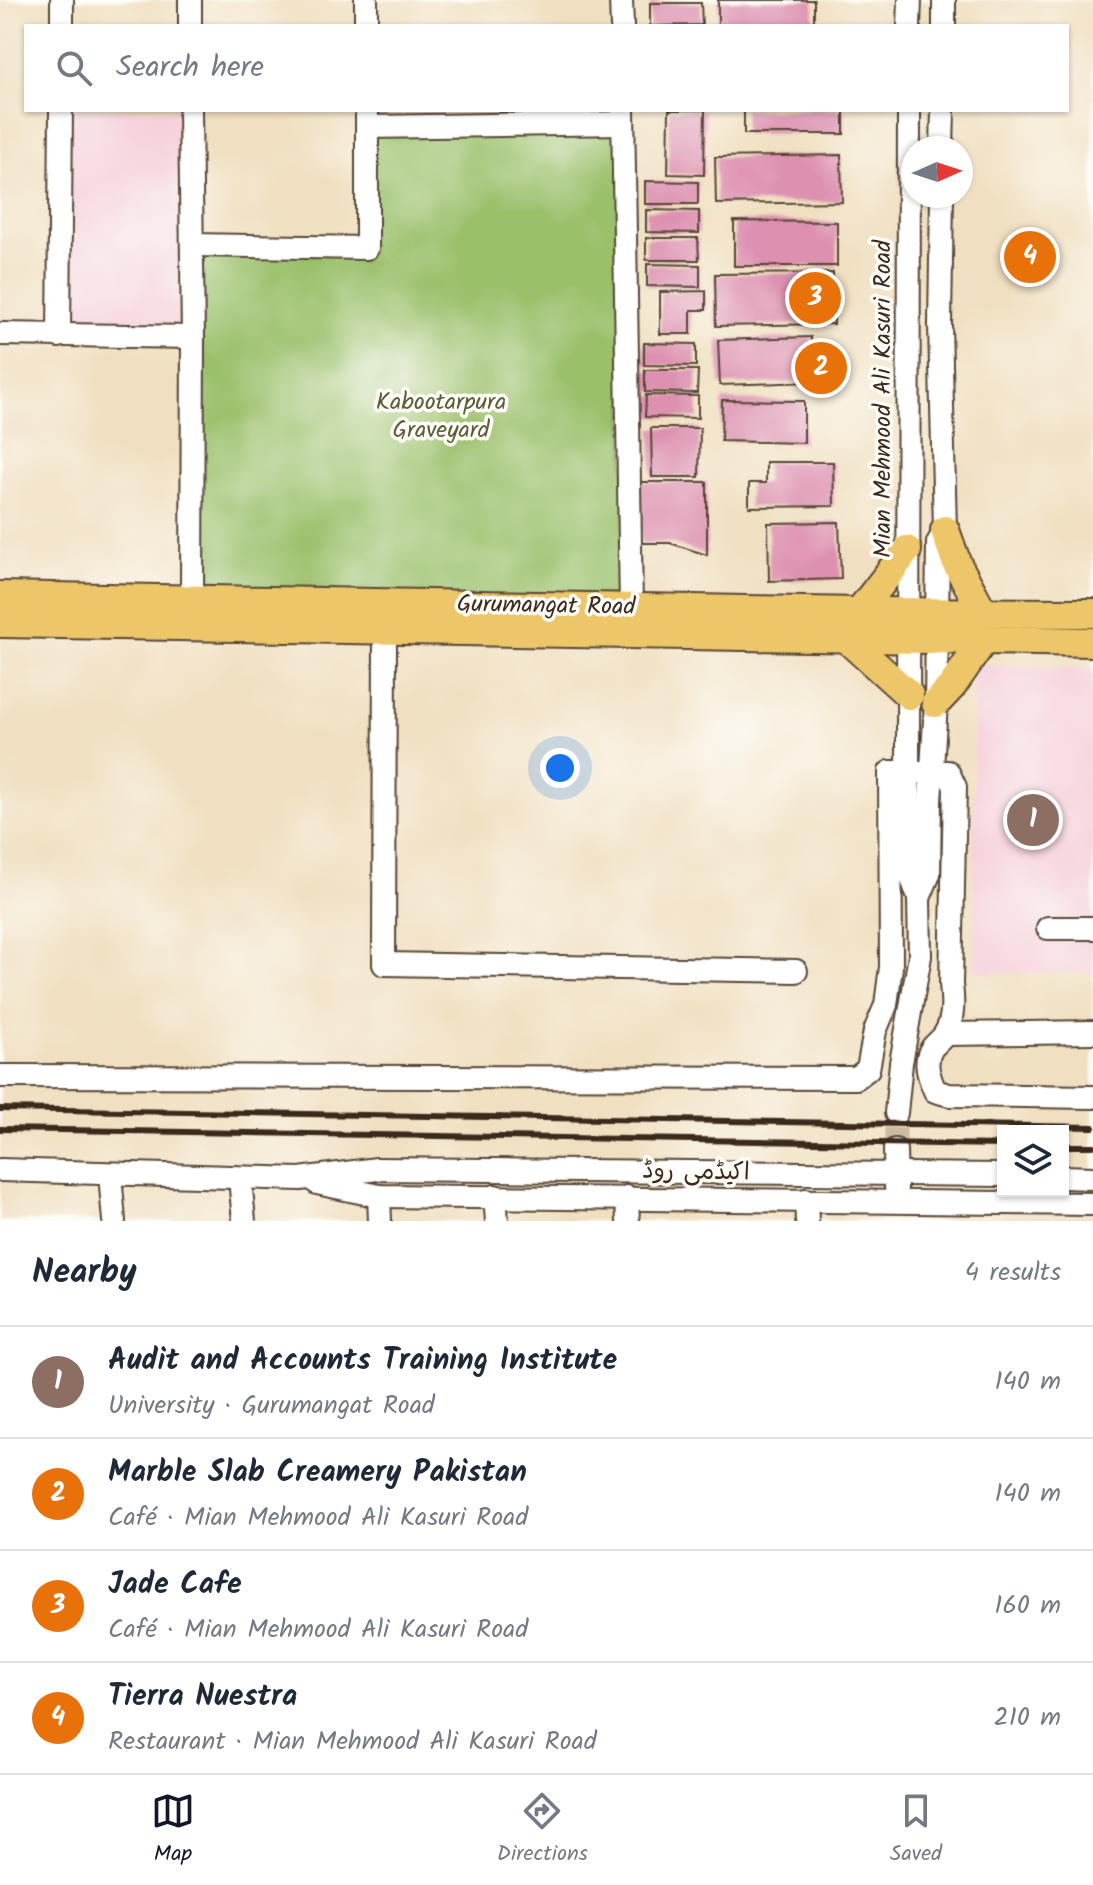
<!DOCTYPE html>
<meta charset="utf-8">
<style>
body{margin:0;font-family:Kalam,"Playpen Sans Arabic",sans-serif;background:#f2f2f3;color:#1f2937}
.controls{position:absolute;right:24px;bottom:24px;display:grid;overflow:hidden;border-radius:0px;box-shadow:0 2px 6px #0004}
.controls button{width:72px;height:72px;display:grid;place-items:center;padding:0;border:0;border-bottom:2px solid #e0e1e3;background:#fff;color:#1f2937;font:40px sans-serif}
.compass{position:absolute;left:901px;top:136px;width:72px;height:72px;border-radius:50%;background:#fff;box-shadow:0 2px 6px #0004;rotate:87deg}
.you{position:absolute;left:560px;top:768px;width:28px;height:28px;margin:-20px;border:6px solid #fff;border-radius:50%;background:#1a73e8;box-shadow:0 0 0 12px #1a73e833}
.badge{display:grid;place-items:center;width:52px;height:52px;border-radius:50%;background:#111827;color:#fff;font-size:26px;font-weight:700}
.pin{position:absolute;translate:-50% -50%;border:4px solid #fff;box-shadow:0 2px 8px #0006}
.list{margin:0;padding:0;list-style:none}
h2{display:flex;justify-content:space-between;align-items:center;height:104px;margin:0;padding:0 32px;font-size:34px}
h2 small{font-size:26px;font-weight:400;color:#747a83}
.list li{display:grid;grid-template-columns:52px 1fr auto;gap:24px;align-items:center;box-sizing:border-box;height:112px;padding:0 32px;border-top:2px solid #e0e1e3}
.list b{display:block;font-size:30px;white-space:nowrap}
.list p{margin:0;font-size:26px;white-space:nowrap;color:#747a83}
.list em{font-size:26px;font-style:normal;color:#747a83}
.icon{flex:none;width:44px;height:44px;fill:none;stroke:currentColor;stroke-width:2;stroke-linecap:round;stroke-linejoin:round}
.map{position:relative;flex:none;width:1093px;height:1221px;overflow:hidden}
.search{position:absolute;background:#fff;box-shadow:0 2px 6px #0004;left:24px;right:24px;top:24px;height:88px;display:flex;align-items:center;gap:20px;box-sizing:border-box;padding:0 28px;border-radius:0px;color:#747a83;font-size:30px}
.sheet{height:552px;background:#fff}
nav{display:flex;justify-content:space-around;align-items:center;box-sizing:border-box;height:112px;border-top:2px solid #e0e1e3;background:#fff;font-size:22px;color:#747a83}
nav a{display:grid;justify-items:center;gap:4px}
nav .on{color:#111827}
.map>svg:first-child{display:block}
.built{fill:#f5cfda}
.green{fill:#9ac06b;stroke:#6a7544;stroke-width:2}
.building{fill:#dd90b0}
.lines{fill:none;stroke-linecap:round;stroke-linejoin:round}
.minor-tunnel{stroke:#ccbba0;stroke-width:22;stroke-dasharray:22 11;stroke-linecap:butt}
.minor-casing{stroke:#564536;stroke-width:26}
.major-casing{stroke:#564536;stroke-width:32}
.minor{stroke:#fff;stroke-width:22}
.major{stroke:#ecc669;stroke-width:28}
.rail{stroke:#3b2a1e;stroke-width:6}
.labels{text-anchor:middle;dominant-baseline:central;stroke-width:7;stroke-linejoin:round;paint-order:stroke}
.street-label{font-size:24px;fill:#3b2a1e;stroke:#fdfcf7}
.park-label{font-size:24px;fill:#5c5e39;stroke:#fdfcf7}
</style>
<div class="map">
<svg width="1093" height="1221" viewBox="0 0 1093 1221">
<rect width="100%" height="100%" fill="#fdfcf7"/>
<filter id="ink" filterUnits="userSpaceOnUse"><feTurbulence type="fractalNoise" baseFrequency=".0125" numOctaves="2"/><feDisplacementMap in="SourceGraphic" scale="16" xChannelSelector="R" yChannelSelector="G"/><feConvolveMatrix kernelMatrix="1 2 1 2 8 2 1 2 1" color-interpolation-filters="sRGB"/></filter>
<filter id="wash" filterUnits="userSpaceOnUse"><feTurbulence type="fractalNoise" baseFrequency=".006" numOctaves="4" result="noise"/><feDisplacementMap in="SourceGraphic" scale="32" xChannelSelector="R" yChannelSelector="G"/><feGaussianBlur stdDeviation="1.8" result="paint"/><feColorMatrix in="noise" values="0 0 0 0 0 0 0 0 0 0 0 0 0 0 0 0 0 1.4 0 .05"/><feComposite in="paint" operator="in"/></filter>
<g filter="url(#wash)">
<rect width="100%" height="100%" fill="#f0dfc0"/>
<g class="built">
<path d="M68,110H182L181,328H67Z"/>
<path d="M973,665L1093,668V973L974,972Z"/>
</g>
<path class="green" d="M622,126L626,604L198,595L199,247L367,248V127Z"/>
<g id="blocks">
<g class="building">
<rect x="718" y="0" width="96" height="26"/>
<path d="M650,3H701L702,25L650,26Z"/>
<path d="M669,110H705L704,175L668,174Z"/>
<rect x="744" y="110" width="100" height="24"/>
<path d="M841,155L842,202L716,204L715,157Z"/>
<path d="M645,181L698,182V204H645Z"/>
<path d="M646,210L699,211V233L646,232Z"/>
<path d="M734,221L837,222V266H734Z"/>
<path d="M646,238H698L699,260H646Z"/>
<path d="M647,264L700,265V287L647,286Z"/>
<path d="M833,273L834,324L716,326L715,274Z"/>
<path d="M706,291V310H691V334H660V292Z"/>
<path d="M811,337L812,382L720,385L718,340Z"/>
<path d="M644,343L696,344V366L644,365Z"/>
<path d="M645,370H698L697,393L645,392Z"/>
<path d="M646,395L698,396V418L645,417Z"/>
<path d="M722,400L804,401V443L721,441Z"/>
<path d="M651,428H700L699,477H652Z"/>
<path d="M766,462H833L834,506L749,507V483H766Z"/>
<path d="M640,482H707V555L670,543H641Z"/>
<path d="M839,522L841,579L769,581L768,523Z"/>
</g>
</g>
</g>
<g filter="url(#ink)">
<use href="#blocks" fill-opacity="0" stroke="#564536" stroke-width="2"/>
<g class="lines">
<path class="minor-tunnel" d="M895,1150L896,1113"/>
<defs>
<g id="minor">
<path d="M366,0V26"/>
<path d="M621,0L622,26"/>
<path d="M62,26V0"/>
<path d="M190,26V0"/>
<path d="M909,26L910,0"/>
<path d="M944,26V0"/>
<path d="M190,110L193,337L192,598"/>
<path d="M623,110L631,607"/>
<path d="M367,127L623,123"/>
<path d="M942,148L943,110"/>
<path d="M193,245L367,248V110"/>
<path d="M0,334L193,337"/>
<path d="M59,336L61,110"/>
<path d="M385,632L384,964L796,971"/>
<path d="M919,898L929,874L930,802L936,703L938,543L945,530L940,324L942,196"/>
<path d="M1048,928H1093"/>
<path d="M945,1034L1093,1032"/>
<path d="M0,1076L856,1078L868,1069L875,1031L886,1005L891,967L890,772H948L955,787L951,984C953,1001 954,1019 945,1034C942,1039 936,1043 932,1048C923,1062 929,1077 935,1091L949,1095L1093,1097"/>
<path d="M896,1113L901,1063L920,956L919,898L911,876L908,771L909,110"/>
<path d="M895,1150L896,1188"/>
<path d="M0,1170L300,1179L377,1169L1003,1175"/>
<path d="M110,1174L114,1221"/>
<path d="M1063,1177L1093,1178"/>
<path d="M240,1178L244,1221"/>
<path d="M317,1183L379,1196L1093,1204"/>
<path d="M379,1196L380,1221"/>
<path d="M495,1196L497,1221"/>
<path d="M627,1197L628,1221"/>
<path d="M806,1200L807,1221"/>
</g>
<g id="major">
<path d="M945,530L957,564L983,612"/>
<path d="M0,596L859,612L1093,613"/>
<path d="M859,612L907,550"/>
<path d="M0,623L1093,642"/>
<path d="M847,639L909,695"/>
<path d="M936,703L952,686L983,641"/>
</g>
</defs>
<use href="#minor" class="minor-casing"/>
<use href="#major" class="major-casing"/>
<use href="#minor" class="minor"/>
<use href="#major" class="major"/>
<g class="rail">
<path d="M0,1109L1093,1127"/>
<path d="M0,1129L1003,1145"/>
<path d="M1063,1146H1093"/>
</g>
</g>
</g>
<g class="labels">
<g class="street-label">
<text transform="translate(883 399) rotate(-90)">Mian Mehmood Ali Kasuri Road</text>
<text transform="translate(546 606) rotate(1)">Gurumangat Road</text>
<text transform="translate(696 1172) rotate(1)">اکیڈمی روڈ</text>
</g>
<g class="park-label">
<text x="441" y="402">Kabootarpura<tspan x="441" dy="28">Graveyard</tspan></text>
</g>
</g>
</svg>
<div class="controls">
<button><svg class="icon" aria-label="layers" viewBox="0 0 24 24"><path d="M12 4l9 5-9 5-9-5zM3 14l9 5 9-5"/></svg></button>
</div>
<svg class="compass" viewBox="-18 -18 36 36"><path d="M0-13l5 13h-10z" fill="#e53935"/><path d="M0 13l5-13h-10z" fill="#747a83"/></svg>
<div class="you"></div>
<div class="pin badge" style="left:1033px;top:820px;background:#8d6e63">1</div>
<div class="pin badge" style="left:821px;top:368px;background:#e8710a">2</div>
<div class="pin badge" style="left:815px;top:298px;background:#e8710a">3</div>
<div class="pin badge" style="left:1030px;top:257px;background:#e8710a">4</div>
<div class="search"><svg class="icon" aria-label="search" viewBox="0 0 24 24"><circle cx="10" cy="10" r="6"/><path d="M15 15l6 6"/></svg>Search here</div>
</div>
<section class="sheet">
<h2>Nearby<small>4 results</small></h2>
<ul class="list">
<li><span class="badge" style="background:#8d6e63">1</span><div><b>Audit and Accounts Training Institute</b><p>University · Gurumangat Road</p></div><em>140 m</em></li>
<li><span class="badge" style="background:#e8710a">2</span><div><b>Marble Slab Creamery Pakistan</b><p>Café · Mian Mehmood Ali Kasuri Road</p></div><em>140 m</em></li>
<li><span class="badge" style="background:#e8710a">3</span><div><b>Jade Cafe</b><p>Café · Mian Mehmood Ali Kasuri Road</p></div><em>160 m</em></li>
<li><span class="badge" style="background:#e8710a">4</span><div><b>Tierra Nuestra</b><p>Restaurant · Mian Mehmood Ali Kasuri Road</p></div><em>210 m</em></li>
</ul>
</section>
<nav>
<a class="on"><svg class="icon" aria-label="map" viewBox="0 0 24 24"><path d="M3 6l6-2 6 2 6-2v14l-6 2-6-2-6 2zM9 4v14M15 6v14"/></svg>Map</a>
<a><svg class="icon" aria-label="directions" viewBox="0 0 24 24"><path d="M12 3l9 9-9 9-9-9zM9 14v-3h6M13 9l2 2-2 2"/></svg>Directions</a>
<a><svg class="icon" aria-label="saved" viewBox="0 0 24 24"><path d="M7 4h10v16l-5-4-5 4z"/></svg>Saved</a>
</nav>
